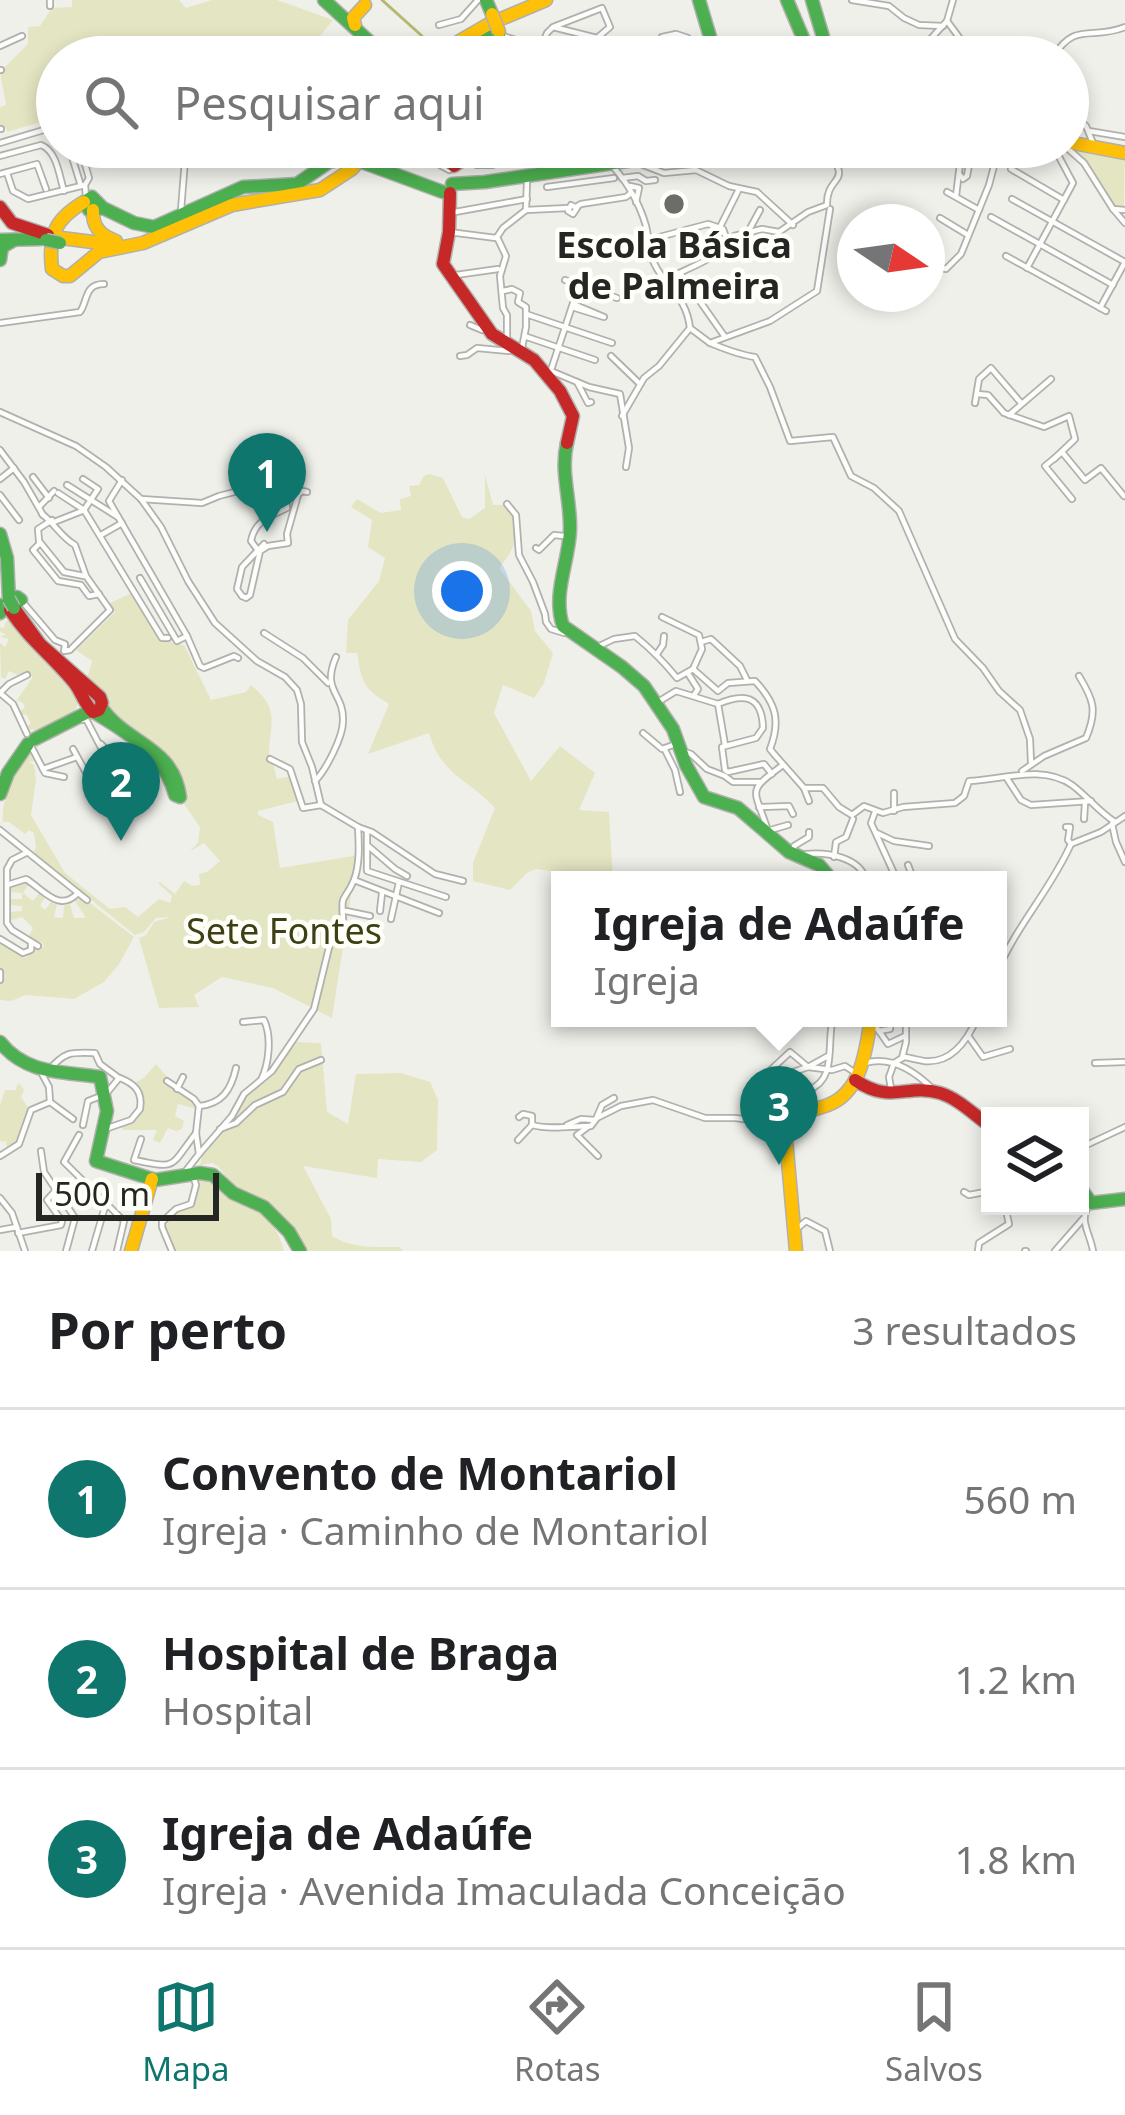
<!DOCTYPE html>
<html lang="pt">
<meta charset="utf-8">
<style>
body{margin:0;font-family:"Noto Sans",sans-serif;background:#f6f6f6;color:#202124}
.controls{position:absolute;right:36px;bottom:36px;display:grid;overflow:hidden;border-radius:0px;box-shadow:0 6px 18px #0003}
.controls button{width:108px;height:108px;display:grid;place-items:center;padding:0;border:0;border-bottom:3px solid #e0e0e0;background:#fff;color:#202124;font:60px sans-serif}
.compass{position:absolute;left:837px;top:204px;width:108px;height:108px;border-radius:50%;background:#fff;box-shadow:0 6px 18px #0003;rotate:103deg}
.scale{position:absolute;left:36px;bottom:30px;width:183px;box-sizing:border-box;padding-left:12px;border:6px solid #252523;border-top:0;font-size:33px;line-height:42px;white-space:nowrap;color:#252523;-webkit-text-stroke:9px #fefff8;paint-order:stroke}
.you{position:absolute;left:462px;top:591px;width:42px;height:42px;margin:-30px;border:9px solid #fff;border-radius:50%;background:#1a73e8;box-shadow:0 0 0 18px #1a73e833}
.badge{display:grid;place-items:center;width:78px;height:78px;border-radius:50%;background:#0f766e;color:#fff;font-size:39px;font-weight:700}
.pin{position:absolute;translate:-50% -99px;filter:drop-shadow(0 3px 6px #0008)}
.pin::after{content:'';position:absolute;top:63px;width:42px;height:36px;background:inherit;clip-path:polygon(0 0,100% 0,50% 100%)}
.popup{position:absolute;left:551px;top:871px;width:456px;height:156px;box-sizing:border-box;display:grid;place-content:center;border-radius:0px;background:#fff;filter:drop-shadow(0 3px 9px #0005);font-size:39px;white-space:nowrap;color:#757577}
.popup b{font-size:45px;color:#202124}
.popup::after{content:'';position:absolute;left:50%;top:100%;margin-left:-24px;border:24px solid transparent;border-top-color:#fff}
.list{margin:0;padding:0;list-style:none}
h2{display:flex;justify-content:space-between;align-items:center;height:156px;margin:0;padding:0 48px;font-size:51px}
h2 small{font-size:39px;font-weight:400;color:#757577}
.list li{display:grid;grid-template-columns:78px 1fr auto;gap:36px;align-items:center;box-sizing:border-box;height:180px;padding:0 48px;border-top:3px solid #e0e0e0}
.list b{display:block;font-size:45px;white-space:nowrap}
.list p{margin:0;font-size:39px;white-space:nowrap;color:#757577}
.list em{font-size:39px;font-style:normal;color:#757577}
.icon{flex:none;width:66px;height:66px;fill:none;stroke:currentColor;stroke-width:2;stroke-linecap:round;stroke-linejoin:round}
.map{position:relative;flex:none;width:1125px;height:1251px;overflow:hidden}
.search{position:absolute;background:#fff;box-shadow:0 6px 18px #0003;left:36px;right:36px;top:36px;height:132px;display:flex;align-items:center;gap:30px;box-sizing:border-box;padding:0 42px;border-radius:66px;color:#757577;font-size:45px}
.sheet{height:696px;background:#fff}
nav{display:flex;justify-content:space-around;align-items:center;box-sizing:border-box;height:168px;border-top:3px solid #e0e0e0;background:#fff;font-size:33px;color:#757577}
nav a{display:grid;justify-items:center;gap:6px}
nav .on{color:#0f766e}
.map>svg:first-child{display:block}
.green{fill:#e4e5c2}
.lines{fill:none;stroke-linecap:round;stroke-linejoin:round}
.stream{stroke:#b7b870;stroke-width:3}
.street-casing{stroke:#b0b0ad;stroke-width:8}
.fast-casing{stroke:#b0b0ad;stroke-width:15}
.slow-casing{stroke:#b0b0ad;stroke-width:15}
.jam-casing{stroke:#b0b0ad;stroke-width:15}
.street{stroke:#fdfdfc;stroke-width:4.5}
.fast{stroke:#4caf50;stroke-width:12}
.slow{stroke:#ffc107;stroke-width:12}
.jam{stroke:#c62828;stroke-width:12}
.fast-bridge-casing{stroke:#b0b0ad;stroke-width:15;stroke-linecap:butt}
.slow-bridge-casing{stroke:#b0b0ad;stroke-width:15;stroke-linecap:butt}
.fast-bridge{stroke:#4caf50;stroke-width:12}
.slow-bridge{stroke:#ffc107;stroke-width:12}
.poi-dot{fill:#6c6c69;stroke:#fefff8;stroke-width:4.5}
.labels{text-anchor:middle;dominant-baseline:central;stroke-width:9;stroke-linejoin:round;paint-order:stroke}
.poi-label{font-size:36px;font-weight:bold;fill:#252523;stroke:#fefff8}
.park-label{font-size:36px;fill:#3f3f15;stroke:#fefff8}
</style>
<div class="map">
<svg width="1125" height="1251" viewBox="0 0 1125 1251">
<rect width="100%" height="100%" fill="#f0f0eb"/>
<g class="green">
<path d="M72,0H179L186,8L212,0H277L333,20L315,42L326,54L348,55L360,51L365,55L370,51L377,57H241L240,49L209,57H57V124L54,125L51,119L7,132L6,128L0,127V107L6,105L0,72L28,44V27L40,26L52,8L72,7Z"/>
<path d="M1078,146L1125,155L1124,206L1114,207L1108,201L1075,154Z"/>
<path d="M429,474L443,478L462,517L469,519L485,508V475L493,505H505C525,528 516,548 499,568L531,611L535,631L553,653L544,683L534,698L503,685L494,713L531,781L560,746L595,773L579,810L609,812L613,880L536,869L527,873L510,890L473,881V863L495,808C466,777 442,776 429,733L368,754L389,704C363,688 362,683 357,653H346L348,620L379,581L385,558L368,547L372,520L351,507L357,499L381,513L401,510L400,499L411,496L409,486L419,485L424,476Z"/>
<path d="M132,593L160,640L184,645L211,700L246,692L251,685C283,712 268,724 269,760L273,763L277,779L292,776L298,801L258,811V815L273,822L280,868L353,856L356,853L357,856L332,1018L273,988L222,977L194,995L199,1007L159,1008L139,938L146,935L154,922L171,917L156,918L144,932L135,935L33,853L36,847L34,833L29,830L25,834L9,822H3V830C0,801 11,774 29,750L34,761L29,762L34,765L36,779L31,815L65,873L110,909L125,907L138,917L159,899L170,903L172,896L158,883L160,882L175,894L184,881L193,886L200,885L199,874L207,872L220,861L204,843L189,852L198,843L200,827L184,804L182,785L120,726L86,682L92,661L76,650L115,612L110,603Z"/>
<path d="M6,612L31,644L73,683L81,696L80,706V699L75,710L37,731L26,728L31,723L26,714L21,716L20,712L25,707L23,703L17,700L33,677L27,673L21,677L9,671L5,679L1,677L0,643L5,647L9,639L0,637L6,634L0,632V627L4,628L6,621L9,620L5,618L0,622V617Z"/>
<path d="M19,881L29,884L23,893L33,901L40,892L45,897L40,906L45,910L51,902L57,904L54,917L63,918L64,905L70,904L74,918H86L75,901L80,898L90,903L134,937L119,964L104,982L74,999L26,995L11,1001L0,1000V981L3,977L0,971V942L25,958L35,949L44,947L43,943L28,938L33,928L22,917L9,921V912L22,911V906L9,905V899H22V893L10,892L12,885Z"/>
<path d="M294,1042L321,1043L327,1112L348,1124L356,1074L401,1073L430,1082L438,1100L437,1150L421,1162L378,1159L377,1178L303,1166L331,1219L332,1236C353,1249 377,1247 400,1247L403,1251H303L289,1231L234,1187L218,1166L212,1163L200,1165L203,1152L234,1117L247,1094L267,1081Z"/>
<path d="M156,1064L168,1078L166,1084C178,1090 194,1096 197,1109L178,1104L175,1116L184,1121L182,1129L176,1131L168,1128L160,1143L153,1140L157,1130H123L120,1122L132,1120L138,1114L139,1091L134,1083L144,1078Z"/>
<path d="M20,1084L24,1090L21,1097L29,1109L20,1139L7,1151L6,1141L1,1142L0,1139V1105L5,1090H16L17,1085Z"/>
<path d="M206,1175C239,1195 274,1210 284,1251H173L163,1222L176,1210L191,1207L196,1176Z"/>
</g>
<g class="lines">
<path class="stream" d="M382,0L422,36"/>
<defs>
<g id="street">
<path d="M50,0V6"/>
<path d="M852,0L889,6L904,18L919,25L943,26"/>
<path d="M947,21L964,44L985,57"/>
<path d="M439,25L461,19L478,0"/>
<path d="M499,35L576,57"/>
<path d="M662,37L676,34L688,38L689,48L683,57"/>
<path d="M0,46L22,36"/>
<path d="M935,55L938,57"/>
<path d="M537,57L547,33L553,27L597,38L610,27L602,8L553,27"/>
<path d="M914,57L947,21L953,0"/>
<path d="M1053,57C1076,20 1092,41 1125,27"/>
<path d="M0,70H1"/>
<path d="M1068,111L1086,126L1093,143"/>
<path d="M1068,128L1071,113"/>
<path d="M0,129H1"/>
<path d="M1089,131L1125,137"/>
<path d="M0,143L57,126"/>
<path d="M69,147L81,186"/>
<path d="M80,147L89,178L85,185L86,198"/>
<path d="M407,147L449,170"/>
<path d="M1066,147L1084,163L1113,209L1125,210"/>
<path d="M161,149L162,147"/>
<path d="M186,152L209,147"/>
<path d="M469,155L476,165H493L509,153"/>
<path d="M0,156L41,145C57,151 59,175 64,191"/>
<path d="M638,163L664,173L696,170L729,186L757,192L793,225"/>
<path d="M614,168C628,183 640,205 646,226C649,239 649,250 654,263C666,289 686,295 690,328L659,366L644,378L622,416"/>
<path d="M1011,169L1064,200"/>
<path d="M7,173L13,191L28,199L85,185"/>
<path d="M0,174L37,164L46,189"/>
<path d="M960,175L963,179L967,176L972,147"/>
<path d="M622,178L638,176L646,181L655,180"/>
<path d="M630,186L639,188L636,202"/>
<path d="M547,187L614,178"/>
<path d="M947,192L979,210"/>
<path d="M956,196L962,147"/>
<path d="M1012,199L1125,262"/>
<path d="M571,205L577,208L573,214L568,211Z"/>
<path d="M576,207L581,204L626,197L631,193"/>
<path d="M1113,209L1125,223"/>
<path d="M181,210L186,147"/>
<path d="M526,210L568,208"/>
<path d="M455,212L527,199"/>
<path d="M991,217L1113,285"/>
<path d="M940,218L968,235"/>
<path d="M720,227L739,189"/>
<path d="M449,232L496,238"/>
<path d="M748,232L760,210"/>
<path d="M497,237L506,256L500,276L503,308L507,315V339"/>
<path d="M497,237L503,228L526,210L527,181"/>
<path d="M648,240L708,224L723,229L729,245"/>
<path d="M1006,256L1106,311"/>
<path d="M927,265L946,269L961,254L989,185L999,147"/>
<path d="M1027,268L1073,183L1057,153V147"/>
<path d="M680,273L725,337"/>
<path d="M456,275L498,269"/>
<path d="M565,280L617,298"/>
<path d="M666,280C688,267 722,258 734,236L762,229L779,232L808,212L827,205C826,173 857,185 823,147"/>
<path d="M503,291L512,289L520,293L518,302L526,307V327L522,348"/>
<path d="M572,307L604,317L573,304"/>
<path d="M1100,308L1125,262"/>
<path d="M526,314L612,343"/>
<path d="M0,323L80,312C88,301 84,284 104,284"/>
<path d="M470,325L482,330"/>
<path d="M690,328L710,343L770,321L817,291L830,209"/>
<path d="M527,337L595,360"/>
<path d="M710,343C725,349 739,355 755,357L770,387L790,441L833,437L851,476L874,488L899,511L955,639L983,668L999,691L1020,710L1030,739L1031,763"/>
<path d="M460,356L467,355L477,348L509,351"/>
<path d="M611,356L640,384"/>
<path d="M551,370L579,285"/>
<path d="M551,371L589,387L620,394L629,448L626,467"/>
<path d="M577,382L588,403L591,402"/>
<path d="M977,394L988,395L1004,413L1044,427L1069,416L1075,439L1054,459"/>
<path d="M975,403L979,379L991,368L1021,403"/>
<path d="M0,412L76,446L106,467L141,499L161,527L188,581L215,623L257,661L285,677L297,690L301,704L302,742L312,767L321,805L358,827L372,832L435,874L463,881"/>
<path d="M1009,415L1051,379"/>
<path d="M0,450L24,482L43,515"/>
<path d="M33,477L49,498"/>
<path d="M0,479L14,468"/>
<path d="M83,479L98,489L84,510"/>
<path d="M122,480L109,501L187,636L200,666L204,668L234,656L238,658"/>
<path d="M67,485L118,517"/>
<path d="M58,493L84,510L162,638H168"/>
<path d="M0,495L19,520"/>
<path d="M141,499L202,503L219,496L257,486L275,473L285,472L287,475L285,484L287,508C271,516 255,520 251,541L257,549"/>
<path d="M1072,499L1045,466L1062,452L1085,480L1101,468L1124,496"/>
<path d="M507,504L516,515L519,555L533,582L545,614L546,622L551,629L564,633"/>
<path d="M39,507L54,491"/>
<path d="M42,514C55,524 61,537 75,545L86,576L110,610L72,648"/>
<path d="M52,520L38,529L39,541L64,572L84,576"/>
<path d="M54,522L82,511"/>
<path d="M101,535L122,523"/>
<path d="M40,543L33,550L58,581L81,585L89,596L99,594"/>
<path d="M536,548L539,550L554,535L564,536"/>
<path d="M140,578L177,641L187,636"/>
<path d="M242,596L246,598L250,595L260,551L268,546L288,543L287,534L298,495L302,491L307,492"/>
<path d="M242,596L237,589L242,567L264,544"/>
<path d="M21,600L55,640L65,644L64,651L70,650"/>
<path d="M662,617L699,635L702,649L693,669"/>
<path d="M264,633L303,658L328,683"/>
<path d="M701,642L711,639L740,666L747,680"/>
<path d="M597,647L614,639L635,636C651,649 664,662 677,678L693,669"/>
<path d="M657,654L663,645L664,636"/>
<path d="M693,669L718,691L728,683L755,681C776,703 781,721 770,749L774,754L804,788H823L839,807L852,815L864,806L883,813L903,807L955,803L964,796L969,781C1002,780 1042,764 1072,785C1087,796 1099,812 1115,822"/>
<path d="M689,675L698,689L694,695"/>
<path d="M2,691L9,684L27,675"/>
<path d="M0,693L13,704L27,734"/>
<path d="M658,702L676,691L718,704"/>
<path d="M82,720L86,719L111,767L125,771L138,786L135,800"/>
<path d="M643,733L662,749L673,745"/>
<path d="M30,744L45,773L64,777"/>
<path d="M101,744L121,766"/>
<path d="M725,745L718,704C744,693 762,695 763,728L756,738L722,747L725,770L728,772L764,764L772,774"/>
<path d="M73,749L95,789L143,802"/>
<path d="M665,750L675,770L680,792"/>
<path d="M685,752L691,754L707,769L725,776"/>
<path d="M270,759L290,769L303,808L321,805"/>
<path d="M43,769L77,757"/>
<path d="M1022,771L1044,756L1086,738C1098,710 1093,699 1079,676"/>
<path d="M726,777L733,782H760"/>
<path d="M1006,777L1021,800L1031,805L1091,801"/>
<path d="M315,781C326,770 343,737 343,721C344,692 321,692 336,657"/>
<path d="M804,788L809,801"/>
<path d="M759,807L789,806L793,814"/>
<path d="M894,811V793"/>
<path d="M875,812L871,823L897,880"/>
<path d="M1084,819L1085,803"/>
<path d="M1112,824L1116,842L1125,862"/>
<path d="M1066,827H1070L1068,840L1071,844"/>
<path d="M767,828C754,788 746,792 783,765"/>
<path d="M0,830L87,900"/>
<path d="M367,831V871L446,897"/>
<path d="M767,831L788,825"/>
<path d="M877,833L894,841L929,846"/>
<path d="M367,845L395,869L407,876"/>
<path d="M794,849V846L809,837V832"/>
<path d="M26,853L12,860L7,869V923L12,930L38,946"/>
<path d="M806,854C827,852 860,857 866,880"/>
<path d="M834,857L836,842L846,837L853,819"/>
<path d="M354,880L439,913"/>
<path d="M903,880L913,878L908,865"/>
<path d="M7,885L26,879C44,890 59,913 78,893"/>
<path d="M346,911L370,916"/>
<path d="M380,911L382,893"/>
<path d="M391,919L399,882"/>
<path d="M0,939L23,953L31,950V943"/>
<path d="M998,970C1017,925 1051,889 1071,844L1101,832L1125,816"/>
<path d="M0,972V980"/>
<path d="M243,1022L264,1020C272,1037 269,1064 261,1080"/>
<path d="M875,1026L879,1031L890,1029L891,1018"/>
<path d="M879,1031L888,1044L905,1036"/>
<path d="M969,1037L983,1057L1010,1049"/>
<path d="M902,1058L906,1042V1018"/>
<path d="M865,1063C891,1055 916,1072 934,1090"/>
<path d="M1095,1063L1125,1062"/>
<path d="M48,1071C65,1051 71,1052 95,1053L100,1064L119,1078L106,1094L88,1101L83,1125"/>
<path d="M41,1072L49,1087L50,1102L73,1119"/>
<path d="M763,1077L790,1052L808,1067L828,1056"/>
<path d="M772,1079L808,1067L832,1070L845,1066L857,1074"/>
<path d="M167,1081L194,1099L199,1106"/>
<path d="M177,1089L183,1077"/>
<path d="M892,1094L889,1077L894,1063L904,1057C911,1058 918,1060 924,1061C952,1064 968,1039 977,1018"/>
<path d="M802,1112L800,1105L808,1090C838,1080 826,1042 833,1018"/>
<path d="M519,1117L523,1114L532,1116V1125"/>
<path d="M596,1119L602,1105L614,1098"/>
<path d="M756,1120L772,1106V1079"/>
<path d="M986,1124L990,1153"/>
<path d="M532,1125C551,1130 572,1126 591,1126L597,1118L621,1106L653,1100L705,1118H735L768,1122L786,1117"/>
<path d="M567,1125L581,1119L595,1120"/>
<path d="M589,1126L577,1135L598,1156"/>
<path d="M105,1129L131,1120L140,1109C143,1092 135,1084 120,1078"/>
<path d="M220,1129L236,1123L255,1105L283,1092L299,1069L321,1060"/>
<path d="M79,1135L64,1162L124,1221L117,1251"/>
<path d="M141,1139L134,1160C178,1169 169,1168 196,1133"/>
<path d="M518,1140L532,1125"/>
<path d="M1080,1148L1125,1127"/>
<path d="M41,1151L44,1172L75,1218L66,1251"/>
<path d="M199,1154L232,1116L244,1094L272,1071L314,1009L333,931L343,919C341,890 344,904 354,880C360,864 359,845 358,827"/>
<path d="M0,1156L19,1144L31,1110L50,1102"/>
<path d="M185,1172L199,1154L196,1133L199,1106C222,1104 231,1090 236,1068"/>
<path d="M964,1192L969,1195L990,1191"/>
<path d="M0,1198L12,1213L25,1251"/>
<path d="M1091,1203C1077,1219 1090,1232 1093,1251"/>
<path d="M799,1227L806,1221L825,1231L830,1251"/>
<path d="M0,1230L17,1227"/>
<path d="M18,1233L61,1225L62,1221L47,1200L56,1190"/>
<path d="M92,1251L106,1203"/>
<path d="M172,1251L162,1227V1222L176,1209L191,1204L196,1185L193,1175"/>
<path d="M978,1251L979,1243L1009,1224L1005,1206"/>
<path d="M1025,1251H1026"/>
<path d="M1055,1251L1083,1219"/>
</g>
<g id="fast">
<path d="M324,0L382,53L394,57"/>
<path d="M486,0L492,14"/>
<path d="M699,0L716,57"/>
<path d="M787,0L811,57"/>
<path d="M812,0L829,57"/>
<path d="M499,32V57"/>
<path d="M471,57L477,43L488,32"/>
<path d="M449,147L451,164"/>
<path d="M370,165L443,192"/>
<path d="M452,184L485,182L722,147"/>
<path d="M103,208L89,210L84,202L92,197L103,208L134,223L154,227L243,187L297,184L329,162L349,158"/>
<path d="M0,240L41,239"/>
<path d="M0,260L2,247L14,240"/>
<path d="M567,443C560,472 571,500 570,530C569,562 552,594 563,626L622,667L644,686L673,729L686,765L704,797L738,808L789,852L819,865L832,880"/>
<path d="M0,534L7,558L9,599"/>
<path d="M18,602L17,597L21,600"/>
<path d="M0,605L4,609L0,613"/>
<path d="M94,712C129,735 164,752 175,795L180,797C173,745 127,745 101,707"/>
<path d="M35,739L90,711"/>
<path d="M0,794L8,773L28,744"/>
<path d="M0,1042C26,1075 62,1071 100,1077L107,1111L96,1161L155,1180L200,1173L213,1175L233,1193L264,1207L289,1232L300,1251"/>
<path d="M1080,1187L1091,1203L1125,1199"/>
</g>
<g id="slow">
<path d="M355,25L353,18L365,5"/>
<path d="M394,57L411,47L451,46L489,24L546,0"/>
<path d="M1068,142L1125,153"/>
<path d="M84,202C55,219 48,235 52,269L63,276H70L99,252L143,243L232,205L320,190L352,169L372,147"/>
<path d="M93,210C92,227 101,236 116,241"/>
<path d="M61,238L109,244"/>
<path d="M131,1251L152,1179"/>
<path d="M796,1251L785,1128C797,1112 811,1111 828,1105C862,1092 866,1049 871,1018"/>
</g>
<g id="jam">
<path d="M454,166L480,147"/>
<path d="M450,193L449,232L443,264L492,334L534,360L560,391L573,416L567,443"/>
<path d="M0,207L12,223L48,235"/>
<path d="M10,610C29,639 50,654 71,679C81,689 83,703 93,712L99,710L102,703L100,697L40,644L14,608"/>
<path d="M855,1080C891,1105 906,1083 940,1093C959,1099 974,1115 990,1126"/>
</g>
</defs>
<use href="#street" class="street-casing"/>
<use href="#fast" class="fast-casing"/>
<use href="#slow" class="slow-casing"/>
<use href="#jam" class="jam-casing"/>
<use href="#street" class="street"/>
<use href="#fast" class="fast"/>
<use href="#slow" class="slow"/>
<use href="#jam" class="jam"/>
<defs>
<g id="fast-bridge">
<path d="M349,158L370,165"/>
<path d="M46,240L60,243"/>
<path d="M9,599L14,608"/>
</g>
<path id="slow-bridge" d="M492,14L499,32"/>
</defs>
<use href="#fast-bridge" class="fast-bridge-casing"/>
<use href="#slow-bridge" class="slow-bridge-casing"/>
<use href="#fast-bridge" class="fast-bridge"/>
<use href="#slow-bridge" class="slow-bridge"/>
</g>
<circle class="poi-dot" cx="674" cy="204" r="12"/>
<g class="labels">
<g class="poi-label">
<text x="674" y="244">Escola Básica<tspan x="674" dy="41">de Palmeira</tspan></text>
</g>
<g class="park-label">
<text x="284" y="930">Sete Fontes</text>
</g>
</g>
</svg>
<div class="controls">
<button><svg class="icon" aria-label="layers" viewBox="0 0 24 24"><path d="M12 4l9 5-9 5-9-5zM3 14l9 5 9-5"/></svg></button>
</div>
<svg class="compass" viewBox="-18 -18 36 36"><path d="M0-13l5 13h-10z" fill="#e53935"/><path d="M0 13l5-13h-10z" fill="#757577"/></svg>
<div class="scale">500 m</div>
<div class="you"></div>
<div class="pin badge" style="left:267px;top:532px">1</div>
<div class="pin badge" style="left:121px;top:841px">2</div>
<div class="pin badge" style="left:779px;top:1165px">3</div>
<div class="popup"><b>Igreja de Adaúfe</b>Igreja</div>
<div class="search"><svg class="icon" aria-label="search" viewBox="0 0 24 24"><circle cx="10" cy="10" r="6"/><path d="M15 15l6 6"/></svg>Pesquisar aqui</div>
</div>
<section class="sheet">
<h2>Por perto<small>3 resultados</small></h2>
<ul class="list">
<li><span class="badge">1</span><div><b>Convento de Montariol</b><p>Igreja · Caminho de Montariol</p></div><em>560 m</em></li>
<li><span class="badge">2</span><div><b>Hospital de Braga</b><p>Hospital</p></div><em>1.2 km</em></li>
<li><span class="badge">3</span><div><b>Igreja de Adaúfe</b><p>Igreja · Avenida Imaculada Conceição</p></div><em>1.8 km</em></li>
</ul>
</section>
<nav>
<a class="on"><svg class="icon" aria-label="map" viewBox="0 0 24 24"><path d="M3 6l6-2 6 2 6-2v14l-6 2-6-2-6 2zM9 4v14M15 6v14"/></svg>Mapa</a>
<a><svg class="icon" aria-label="directions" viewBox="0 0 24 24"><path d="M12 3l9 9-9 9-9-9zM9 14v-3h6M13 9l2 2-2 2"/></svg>Rotas</a>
<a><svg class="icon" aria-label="saved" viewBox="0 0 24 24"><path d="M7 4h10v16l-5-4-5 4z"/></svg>Salvos</a>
</nav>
